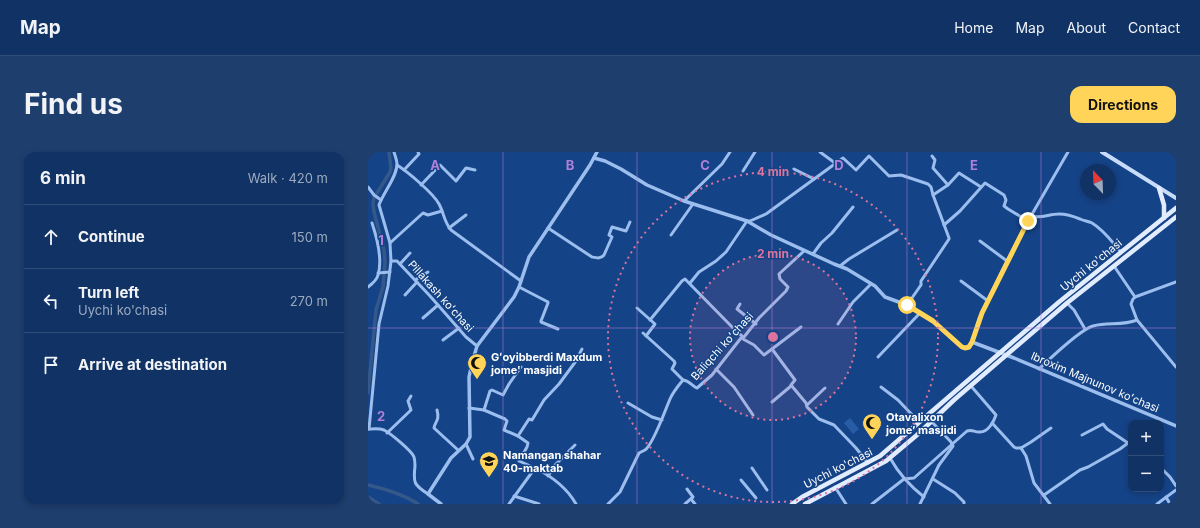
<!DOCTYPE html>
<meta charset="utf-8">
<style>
body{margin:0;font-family:Inter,sans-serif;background:#1e3e6e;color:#f1f3f6}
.controls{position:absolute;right:12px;bottom:12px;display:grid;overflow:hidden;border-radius:8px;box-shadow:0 2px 6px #0003}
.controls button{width:36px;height:36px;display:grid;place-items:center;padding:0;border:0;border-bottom:1px solid #304d79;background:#103265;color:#f1f3f6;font:20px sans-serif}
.compass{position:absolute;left:712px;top:12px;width:36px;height:36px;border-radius:50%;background:#103265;box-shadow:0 2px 6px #0003;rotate:337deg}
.stop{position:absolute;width:12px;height:12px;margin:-9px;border:3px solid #ffd458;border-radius:50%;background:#fff}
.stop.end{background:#ffd458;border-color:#fff;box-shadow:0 1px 4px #0008}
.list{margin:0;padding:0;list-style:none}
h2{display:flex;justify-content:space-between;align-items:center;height:52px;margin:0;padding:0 16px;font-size:17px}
h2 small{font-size:13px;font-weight:400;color:#9caabf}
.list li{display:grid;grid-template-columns:26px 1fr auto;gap:12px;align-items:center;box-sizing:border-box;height:64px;padding:0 16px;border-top:1px solid #304d79}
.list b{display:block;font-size:15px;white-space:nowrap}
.list p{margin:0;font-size:13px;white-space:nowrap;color:#9caabf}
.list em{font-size:13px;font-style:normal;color:#9caabf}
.icon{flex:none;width:22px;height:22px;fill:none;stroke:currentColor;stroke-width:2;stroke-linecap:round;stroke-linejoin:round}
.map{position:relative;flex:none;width:808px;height:352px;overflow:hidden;border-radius:12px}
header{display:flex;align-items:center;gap:24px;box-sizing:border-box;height:56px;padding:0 20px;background:#103265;border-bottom:1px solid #304d79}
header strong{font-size:19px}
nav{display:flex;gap:22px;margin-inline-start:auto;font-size:14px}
.intro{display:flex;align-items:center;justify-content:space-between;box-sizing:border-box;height:96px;padding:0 24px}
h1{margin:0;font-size:28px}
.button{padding:10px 18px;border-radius:12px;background:#ffd458;color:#111;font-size:14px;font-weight:700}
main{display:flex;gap:24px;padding:0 24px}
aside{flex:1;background:#103265;border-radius:12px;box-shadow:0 2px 6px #0003}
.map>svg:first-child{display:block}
.green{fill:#285da5}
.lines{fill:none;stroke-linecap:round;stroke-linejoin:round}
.canal{stroke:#35588a;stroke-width:3.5}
.minor{stroke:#9bbeee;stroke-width:3}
.tertiary{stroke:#9bbeee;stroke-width:3.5}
.secondary{stroke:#c8dcfa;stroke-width:4}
.primary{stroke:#e2ecff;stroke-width:4.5}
.route{stroke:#ffd458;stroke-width:5}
.grid{fill:none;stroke:#b080d9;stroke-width:1;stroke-opacity:0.55}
.ring{fill:none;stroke:#da749d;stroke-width:2;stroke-dasharray:2 4}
.labels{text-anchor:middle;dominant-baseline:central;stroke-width:3;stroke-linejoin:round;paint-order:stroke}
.street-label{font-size:11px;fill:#fff;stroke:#154387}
.poi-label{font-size:11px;font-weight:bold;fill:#fff;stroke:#154387;text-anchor:start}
.grid-label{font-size:13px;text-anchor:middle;font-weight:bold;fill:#b080d9;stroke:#154387;stroke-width:3;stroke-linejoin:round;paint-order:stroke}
.centre{fill:#da749d;stroke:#154387;stroke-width:2}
.ring-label{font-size:12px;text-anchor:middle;font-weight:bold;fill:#da749d;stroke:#154387;stroke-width:3;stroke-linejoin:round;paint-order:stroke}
</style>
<header>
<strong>Map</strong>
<nav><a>Home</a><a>Map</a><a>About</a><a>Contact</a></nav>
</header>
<div class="intro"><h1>Find us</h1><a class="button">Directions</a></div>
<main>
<aside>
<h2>6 min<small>Walk · 420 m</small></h2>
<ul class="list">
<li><svg class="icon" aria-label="ahead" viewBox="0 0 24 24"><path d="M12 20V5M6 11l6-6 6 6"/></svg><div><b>Continue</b></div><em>150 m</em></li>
<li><svg class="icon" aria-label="left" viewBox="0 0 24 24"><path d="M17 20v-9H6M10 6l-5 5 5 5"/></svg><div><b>Turn left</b><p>Uychi ko'chasi</p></div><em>270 m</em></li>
<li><svg class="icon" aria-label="arrive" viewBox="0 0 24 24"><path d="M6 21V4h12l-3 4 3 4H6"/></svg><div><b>Arrive at destination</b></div></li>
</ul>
</aside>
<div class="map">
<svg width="808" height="352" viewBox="0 0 808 352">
<rect width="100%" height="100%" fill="#154387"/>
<path class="green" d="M482,266L491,277L485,282L476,271Z"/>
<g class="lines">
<g class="canal">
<path d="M0,241L8,158L15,135L17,111L16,98L6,60L5,51L6,46L22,20L23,16L21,0"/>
<path d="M0,333C18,337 35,342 50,352"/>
<path d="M0,345L11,352"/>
</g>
<g class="minor">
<path d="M452,0L467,11"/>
<path d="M564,4L567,8L565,16L580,33"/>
<path d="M29,13C40,20 65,41 71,52C76,61 76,70 83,78L153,129"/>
<path d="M426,17L446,27"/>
<path d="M36,18L51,2L50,0"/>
<path d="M375,19L387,0"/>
<path d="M53,33L72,13L88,29L98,16L107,18"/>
<path d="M0,35L6,43L13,48"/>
<path d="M565,43L580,33L591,21L613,35"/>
<path d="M316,49L354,12L362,0"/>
<path d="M663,64C673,67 681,62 691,62C698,62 705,64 712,67C716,69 720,69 724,71C736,78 744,90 753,100"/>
<path d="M576,73L592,59L617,31L636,43L638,48L636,54L640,57L660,69"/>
<path d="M81,76L98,63"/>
<path d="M180,76L224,105C229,106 233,107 236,103L244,85L241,83L244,75L258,79L262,70"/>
<path d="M303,83L325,52"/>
<path d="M612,89L639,109"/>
<path d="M22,91L55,61L60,63L74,59"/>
<path d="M445,102L453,91L464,81L485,55"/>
<path d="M23,109H29L62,144L98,185L109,194"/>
<path d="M32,112L42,101"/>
<path d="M472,114L481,107L529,78"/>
<path d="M746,114L767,145"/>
<path d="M10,121L22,120"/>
<path d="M47,128L60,120"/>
<path d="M593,129L620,149"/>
<path d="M322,131L331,120L348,109L358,100L379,69H382L398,62L475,6L488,18L501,4L521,24L533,23L560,32L563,35L565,43L581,86V87L553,129V133L539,153"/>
<path d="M0,135C4,132 9,128 10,123C15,107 9,86 4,71"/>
<path d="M151,135L180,150V151L173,169V170L190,177"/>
<path d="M37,143L49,130"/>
<path d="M767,145L765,147L763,152L769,168L808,215"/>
<path d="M767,145L808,130"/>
<path d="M699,151L706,158L717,177"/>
<path d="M372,152L369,157L388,172"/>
<path d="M269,156L287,172L278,184"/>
<path d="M55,166L70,153"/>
<path d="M282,168L314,129L317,127L368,179L374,184L375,187L386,193L396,203L404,197L427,228L423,233L438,251L439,255L451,267L466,273L488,296L500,311"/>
<path d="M470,172L485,150L503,132"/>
<path d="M275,181L306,209L307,211L304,217L315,228"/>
<path d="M75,188L91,176"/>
<path d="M604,190L611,167L639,109L663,64L700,0"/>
<path d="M404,197L433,175"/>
<path d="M510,205L552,161"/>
<path d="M348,217L366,235L385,263"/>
<path d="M671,217C683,206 711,178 725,174C740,170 754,174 769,168"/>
<path d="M513,235L530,248L551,270"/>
<path d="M404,250L423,234"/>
<path d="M260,251L284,265L294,268"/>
<path d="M439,253L457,236"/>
<path d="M101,256L116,258L137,267L139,269L136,278L150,284L160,291L159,295L151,309L167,316L141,352"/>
<path d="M69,258C72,269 67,269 66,276L90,298"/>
<path d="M116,258L122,239L124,238L135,243L141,232L153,215"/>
<path d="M625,272L646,295L648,296H653"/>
<path d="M0,277C5,277 11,276 16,278C22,281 44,299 46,305C47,308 47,311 47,314C45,331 46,333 60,342"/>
<path d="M1,277L11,172L20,134L23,109L22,91L11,53C15,41 29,25 29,12C29,8 27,4 26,0"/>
<path d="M19,281L43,258L40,249L43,244"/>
<path d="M714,283L735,272L739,277L760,291"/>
<path d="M150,284L161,267L164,268L176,248L191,232L208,209L214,197"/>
<path d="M98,292L105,307"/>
<path d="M653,296L658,304L666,331L682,352"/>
<path d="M653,296L663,290L683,276"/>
<path d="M522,306C531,322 542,334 556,345"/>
<path d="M167,316C183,324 199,336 208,352"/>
<path d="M384,316L399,338"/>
<path d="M793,316L802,325L808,334"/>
<path d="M180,324L187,313L207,293"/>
<path d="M565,327L587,341L596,350V352"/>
<path d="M373,328L388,346"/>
<path d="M467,335L478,352"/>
<path d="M676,343L712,318L720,315L752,297L760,291L763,293"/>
<path d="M146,344L171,352"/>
<path d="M798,345L802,352"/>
<path d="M323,347L327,352"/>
<path d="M240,352L252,340L271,301C273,300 275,299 277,298C285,293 298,256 302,247C305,240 310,234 315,228C322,229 324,234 329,236L344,223L373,186L376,185L391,166L418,139L420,135L412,127L411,122L436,99"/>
<path d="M317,352L325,345L319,337"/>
<path d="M504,352L536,327L546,326L599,279C604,277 606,280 611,280C620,281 626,269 628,263L603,234"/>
<path d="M552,352L571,313L585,294L583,290L564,270"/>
<path d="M789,352L808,338"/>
</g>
<g class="tertiary">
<path d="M226,6L237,9L253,17L279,33L316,49L379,69L403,83L466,112L479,117L507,134L517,145L539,153L565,169L594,195L599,196L601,195L604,190L646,206L808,274"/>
<path d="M73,352L60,342L83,306L98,292L102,285L101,225L104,211L109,194L146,145L151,135L161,105L222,13L229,0"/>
</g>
<path class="secondary" d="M734,0L808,46"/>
<g class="primary">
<path d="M791,36L796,53V66"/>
<path d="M424,352L434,345L512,304L691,150L808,56"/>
<path d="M437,352L518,309L549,283L586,248L699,151L808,65"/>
</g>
</g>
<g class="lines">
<path class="route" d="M539,153L565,169L594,195L597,196L601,195L604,190L614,161L660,69"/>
</g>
<path class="grid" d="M135,0V352M269,0V352M404,0V352M539,0V352M673,0V352M0,176H808"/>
<circle cx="405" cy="185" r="83" fill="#da749d" fill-opacity=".12"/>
<g class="ring">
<circle cx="405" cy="185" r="83"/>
<circle cx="405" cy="185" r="165"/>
</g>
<defs>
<symbol id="mosque-pin" viewBox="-11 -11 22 30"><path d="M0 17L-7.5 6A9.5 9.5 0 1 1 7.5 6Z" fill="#ffd458" stroke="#154387"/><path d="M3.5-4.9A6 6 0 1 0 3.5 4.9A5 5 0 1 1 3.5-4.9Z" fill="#111"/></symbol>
<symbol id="school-pin" viewBox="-11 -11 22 30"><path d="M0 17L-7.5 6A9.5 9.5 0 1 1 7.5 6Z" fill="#ffd458" stroke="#154387"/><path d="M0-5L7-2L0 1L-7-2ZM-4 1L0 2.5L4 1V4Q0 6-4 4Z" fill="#111"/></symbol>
</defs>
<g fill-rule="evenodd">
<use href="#mosque-pin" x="98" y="200" width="22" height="30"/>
<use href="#mosque-pin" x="493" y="260" width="22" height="30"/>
<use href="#school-pin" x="110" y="298" width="22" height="30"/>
</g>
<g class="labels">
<g class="street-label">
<text transform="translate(723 113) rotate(-39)">Uychi ko'chasi</text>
<text transform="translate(73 144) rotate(48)">Pillakash koʻchasi</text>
<text transform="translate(354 194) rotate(-48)">Baliqchi koʻchasi</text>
<text transform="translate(727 230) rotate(23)">Ibroxim Majnunov koʻchasi</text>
<text transform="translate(470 316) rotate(-27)">Uychi ko'chasi</text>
</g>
<g class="poi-label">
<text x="123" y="205">Gʻoyibberdi Maxdum<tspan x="123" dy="13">jome' masjidi</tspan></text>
<text x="518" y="265">Otavalixon<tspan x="518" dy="13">jome’ masjidi</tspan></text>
<text x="135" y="303">Namangan shahar<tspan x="135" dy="13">40-maktab</tspan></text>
</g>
</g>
<g class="grid-label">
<text x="67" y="18">A</text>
<text x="202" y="18">B</text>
<text x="337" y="18">C</text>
<text x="471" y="18">D</text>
<text x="606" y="18">E</text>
<text x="13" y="93">1</text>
<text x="13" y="269">2</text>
</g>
<circle cx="405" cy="185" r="6" class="centre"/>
<g class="ring-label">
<text x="405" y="24">4 min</text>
<text x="405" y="106">2 min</text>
</g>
</svg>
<div class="controls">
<button>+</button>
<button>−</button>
</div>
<svg class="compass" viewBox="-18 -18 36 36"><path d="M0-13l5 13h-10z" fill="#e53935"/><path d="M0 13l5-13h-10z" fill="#9caabf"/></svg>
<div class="stop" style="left:539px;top:153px"></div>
<div class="stop end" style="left:660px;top:69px"></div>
</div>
</main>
